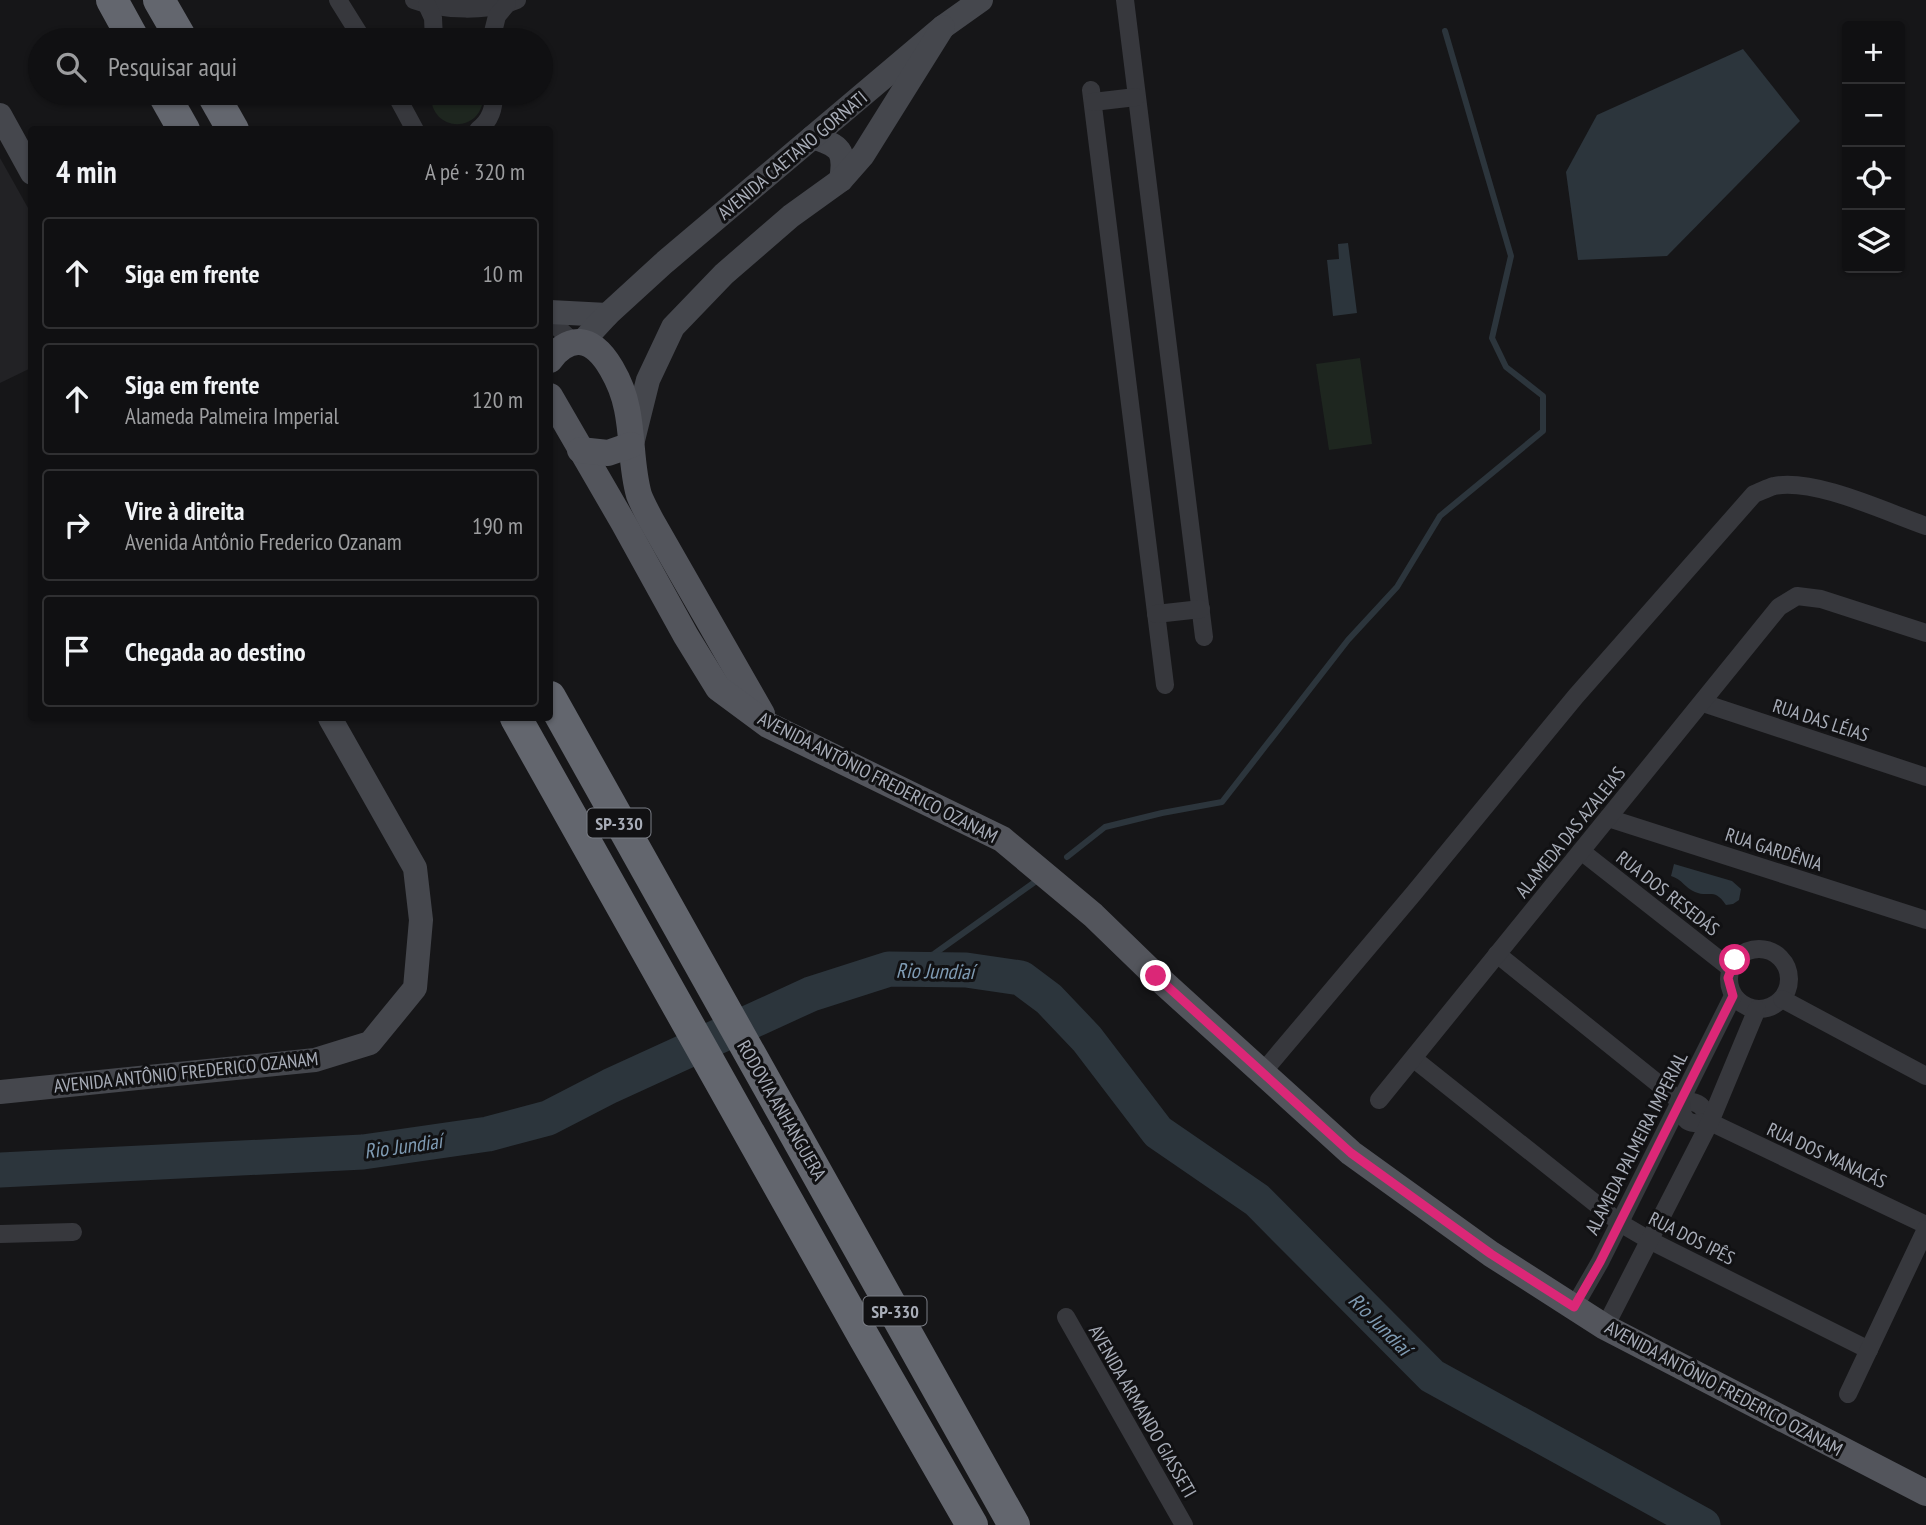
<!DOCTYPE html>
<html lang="pt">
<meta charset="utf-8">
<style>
body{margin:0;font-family:"PT Sans Narrow",sans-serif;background:#1e1e20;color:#f1f3f6}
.controls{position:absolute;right:21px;top:21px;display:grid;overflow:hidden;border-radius:7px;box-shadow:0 2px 5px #0004}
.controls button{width:63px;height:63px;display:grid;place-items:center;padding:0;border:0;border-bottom:2px solid #303032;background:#101012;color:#f1f3f6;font:35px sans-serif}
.stop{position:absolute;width:21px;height:21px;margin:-16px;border:5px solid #db2777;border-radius:50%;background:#fff}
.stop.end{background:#db2777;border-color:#fff;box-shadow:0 2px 7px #0008}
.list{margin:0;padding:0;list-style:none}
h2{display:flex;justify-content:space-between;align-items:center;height:91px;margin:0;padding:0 28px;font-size:30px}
h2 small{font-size:23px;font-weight:400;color:#9c9d9f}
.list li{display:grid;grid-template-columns:46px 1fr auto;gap:21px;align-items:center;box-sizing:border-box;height:112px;margin:0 14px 14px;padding:0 14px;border:2px solid #303032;border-radius:7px}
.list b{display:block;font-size:26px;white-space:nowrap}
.list p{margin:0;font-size:23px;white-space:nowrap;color:#9c9d9f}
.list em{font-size:23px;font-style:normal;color:#9c9d9f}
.icon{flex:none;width:38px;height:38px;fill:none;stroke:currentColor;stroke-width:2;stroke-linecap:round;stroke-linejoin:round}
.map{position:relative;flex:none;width:1926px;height:1525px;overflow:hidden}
.search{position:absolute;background:#101012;box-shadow:0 2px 5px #0004;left:28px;top:28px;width:525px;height:77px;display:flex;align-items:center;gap:18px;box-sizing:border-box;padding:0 24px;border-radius:38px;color:#9c9d9f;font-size:26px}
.panel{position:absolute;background:#101012;box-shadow:0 2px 5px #0004;left:28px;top:126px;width:525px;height:595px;border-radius:7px}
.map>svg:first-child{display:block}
.built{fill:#222225}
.green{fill:#1e261f}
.water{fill:#2c353c}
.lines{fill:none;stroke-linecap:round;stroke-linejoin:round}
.stream{stroke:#2c353c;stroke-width:6}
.river{stroke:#2c353c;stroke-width:35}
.street{stroke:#37383d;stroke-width:18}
.secondary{stroke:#45474d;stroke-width:24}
.primary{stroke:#53555c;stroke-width:26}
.highway{stroke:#63666e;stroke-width:32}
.route{stroke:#db2777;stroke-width:9}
.labels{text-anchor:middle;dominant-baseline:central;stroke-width:6;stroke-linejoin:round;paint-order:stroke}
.shield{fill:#111113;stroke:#7b7e86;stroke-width:2}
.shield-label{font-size:18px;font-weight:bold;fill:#a8adb8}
.street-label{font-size:19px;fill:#a8adb8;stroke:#111113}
.water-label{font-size:21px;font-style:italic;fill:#7f9bb3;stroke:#111113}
</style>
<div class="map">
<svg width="1926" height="1525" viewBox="0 0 1926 1525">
<rect width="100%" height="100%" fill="#161618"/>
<path class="built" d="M0,158L32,215L31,368L0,383Z"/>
<g class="green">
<path d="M431,93H483C486,134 429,135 431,93Z"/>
<path d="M1360,358L1372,444L1329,450L1316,364Z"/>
</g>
<g class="water">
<path d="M1743,49L1800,121L1667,256L1578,260L1566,172L1597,115Z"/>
<path d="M1348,243L1357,313L1333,316L1327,260L1339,259L1338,244Z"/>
<path d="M1674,864L1732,881L1741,889L1739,900L1733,904L1726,905C1714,887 1709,898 1695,892C1685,888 1682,879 1671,876Z"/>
</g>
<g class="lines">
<g class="stream">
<path d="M1067,857L1105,827L1162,813L1222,802L1348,640L1397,587L1440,516L1543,431V396L1506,367L1492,338L1511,256L1445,31"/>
<path d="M889,969L934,954L1039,879"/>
<path d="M1681,1525L1684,1514"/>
</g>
<path class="river" d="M0,1170L363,1152L488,1134L548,1118L610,1086L811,994L889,969L966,970L1021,978L1049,999L1087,1039L1158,1132L1257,1200L1432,1376L1703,1525"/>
<g class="street">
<path d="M338,0L363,40"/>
<path d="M414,0C443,11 488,12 517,0"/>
<path d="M1125,0L1204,637"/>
<path d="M427,5L433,18L434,40"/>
<path d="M491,40L497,16L507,4"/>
<path d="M1091,90L1165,685"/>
<path d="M395,93L415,130"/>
<path d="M1093,102L1136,97"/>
<path d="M478,130C491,120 494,108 494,93"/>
<path d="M550,320L573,342"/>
<path d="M1156,614L1201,609"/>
<path d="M1703,703L1926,777"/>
<path d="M1608,818L1926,920"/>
<path d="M1581,851L1730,968"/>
<circle cx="1759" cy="979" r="30"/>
<path d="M1497,954L1681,1102C1699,1099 1704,1107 1710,1122"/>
<path d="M1782,999L1926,1076"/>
<path d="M1414,1059L1620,1223L1649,1240L1869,1350"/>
<path d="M1262,1073L1414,893L1576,696L1754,494C1760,492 1767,488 1774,486C1815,478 1886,512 1926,526"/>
<path d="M1379,1100L1779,607L1797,596L1821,599L1926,633"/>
<path d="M1681,1102C1682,1124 1690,1125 1710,1122L1926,1225"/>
<path d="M0,1234L73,1232"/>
<path d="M1574,1307L1600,1262L1733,996"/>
<path d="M1066,1317L1184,1525"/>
<path d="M1605,1327L1710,1122L1757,1009"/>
<path d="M1848,1394L1926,1229"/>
</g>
<g class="secondary">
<path d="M0,115L32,173"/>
<path d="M813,137C840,146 846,150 841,180"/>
<path d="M550,312L607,315"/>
<path d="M582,342L607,315L665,262L943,27L981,0"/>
<path d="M633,440L648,380L673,327L724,274L791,216L841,180L863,155L943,27"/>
<path d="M0,1092L315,1060L370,1043L415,988L421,920L415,868L330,718"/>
</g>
<g class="primary">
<path d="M550,360C556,351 568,341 580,342C605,344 623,388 627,409C633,438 631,467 639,495C642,503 647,512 651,520L762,714"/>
<path d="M550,396L623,522L686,636L718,688L768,725L1002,839L1093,915L1156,976L1351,1153L1491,1254L1605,1327L1926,1493"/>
<path d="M580,450L608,453L631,445"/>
</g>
<g class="highway">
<path d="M112,0L134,40"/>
<path d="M159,0L182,40"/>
<path d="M163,93L184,130"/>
<path d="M212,93L233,130"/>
<path d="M550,697L1014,1525"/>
<path d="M516,718L865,1339L972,1525"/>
</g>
</g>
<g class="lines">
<path class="route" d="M1156,976L1351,1153L1491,1254L1574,1307L1600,1262L1733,996L1728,978L1735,960"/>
</g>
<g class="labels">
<g class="shield">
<rect x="587.5" y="808.5" width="63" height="29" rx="5"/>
<rect x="863.5" y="1296.5" width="63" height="29" rx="5"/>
</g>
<g class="shield-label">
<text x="619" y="823">SP-330</text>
<text x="895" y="1311">SP-330</text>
</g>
<g class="street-label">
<text transform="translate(792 155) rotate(-40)">AVENIDA CAETANO GORNATI</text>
<text transform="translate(1821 720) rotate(18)">RUA DAS LÉIAS</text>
<text transform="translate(878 777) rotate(27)">AVENIDA ANTÔNIO FREDERICO OZANAM</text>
<text transform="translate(1570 832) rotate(-51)">ALAMEDA DAS AZALEIAS</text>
<text transform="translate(1774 849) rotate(18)">RUA GARDÊNIA</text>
<text transform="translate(1668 893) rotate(38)">RUA DOS RESEDÁS</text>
<text transform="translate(186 1072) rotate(-6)">AVENIDA ANTÔNIO FREDERICO OZANAM</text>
<text transform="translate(782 1110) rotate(60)">RODOVIA ANHANGUERA</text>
<text transform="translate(1636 1143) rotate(-63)">ALAMEDA PALMEIRA IMPERIAL</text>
<text transform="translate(1827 1155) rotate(25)">RUA DOS MANACÁS</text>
<text transform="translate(1692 1238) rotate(27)">RUA DOS IPÊS</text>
<text transform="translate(1724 1388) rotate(28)">AVENIDA ANTÔNIO FREDERICO OZANAM</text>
<text transform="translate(1143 1411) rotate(60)">AVENIDA ARMANDO GIASSETI</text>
</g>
<g class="water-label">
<text transform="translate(935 971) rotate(1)">Rio Jundiaí</text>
<text transform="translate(403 1146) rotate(-8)">Rio Jundiaí</text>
<text transform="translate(1380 1324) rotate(45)">Rio Jundiaí</text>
</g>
</g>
</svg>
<div class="controls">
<button>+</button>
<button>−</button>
<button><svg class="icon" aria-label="locate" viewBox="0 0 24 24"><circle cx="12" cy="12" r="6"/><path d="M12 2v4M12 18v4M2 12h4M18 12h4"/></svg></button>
<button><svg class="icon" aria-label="layers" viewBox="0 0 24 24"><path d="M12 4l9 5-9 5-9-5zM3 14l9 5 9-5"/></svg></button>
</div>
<div class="stop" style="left:1735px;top:960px"></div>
<div class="stop end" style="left:1156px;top:976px"></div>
<div class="search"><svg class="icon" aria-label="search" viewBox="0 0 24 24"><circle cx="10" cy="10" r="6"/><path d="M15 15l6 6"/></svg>Pesquisar aqui</div>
<section class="panel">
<h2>4 min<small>A pé · 320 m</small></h2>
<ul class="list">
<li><svg class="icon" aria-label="ahead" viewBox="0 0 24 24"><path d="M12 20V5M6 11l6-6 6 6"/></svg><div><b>Siga em frente</b></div><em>10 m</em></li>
<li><svg class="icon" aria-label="ahead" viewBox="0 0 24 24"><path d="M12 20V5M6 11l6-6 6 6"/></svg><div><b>Siga em frente</b><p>Alameda Palmeira Imperial</p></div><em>120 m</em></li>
<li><svg class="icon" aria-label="right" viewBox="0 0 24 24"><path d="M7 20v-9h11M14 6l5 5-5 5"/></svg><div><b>Vire à direita</b><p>Avenida Antônio Frederico Ozanam</p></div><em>190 m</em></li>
<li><svg class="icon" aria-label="arrive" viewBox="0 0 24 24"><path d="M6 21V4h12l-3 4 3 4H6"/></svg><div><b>Chegada ao destino</b></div></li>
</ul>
</section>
</div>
